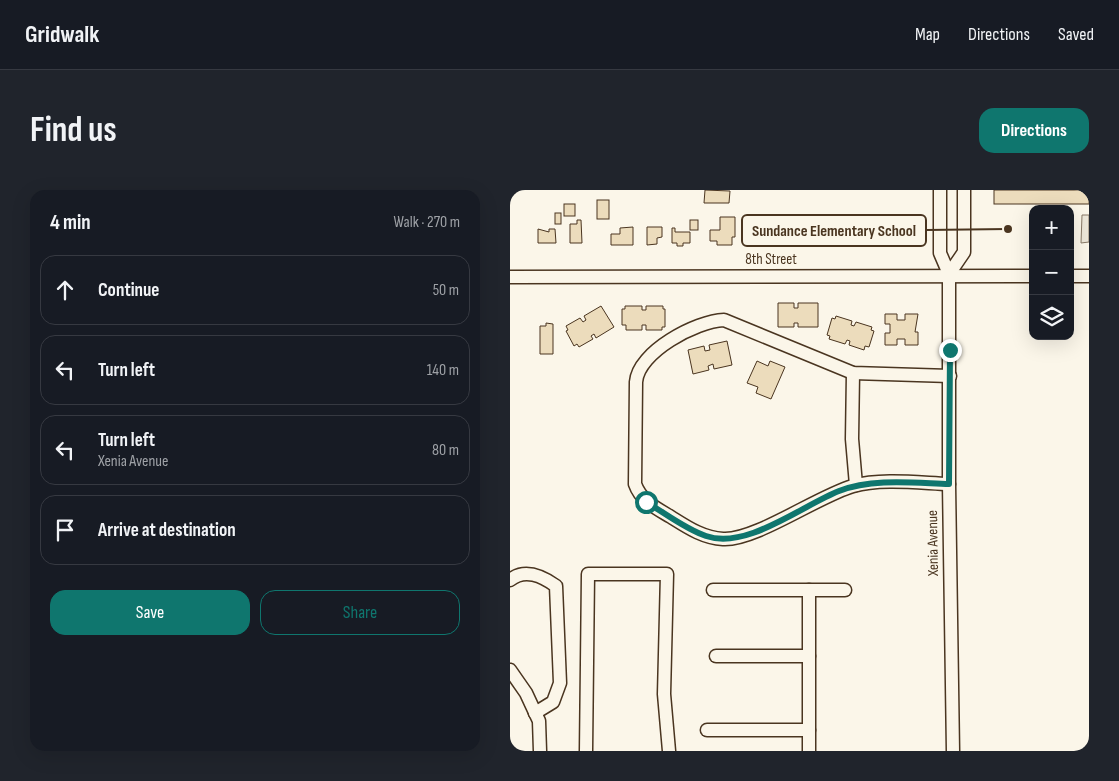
<!DOCTYPE html>
<meta charset="utf-8">
<style>
body{margin:0;font-family:"Sofia Sans Condensed",sans-serif;background:#20242c;color:#f1f3f6}
.controls{position:absolute;right:15px;top:15px;display:grid;overflow:hidden;border-radius:10px;box-shadow:0 5px 20px #0002}
.controls button{width:45px;height:45px;display:grid;place-items:center;padding:0;border:0;border-bottom:1px solid #363941;background:#171b24;color:#f1f3f6;font:25px sans-serif}
.stop{position:absolute;width:15px;height:15px;margin:-11px;border:4px solid #0f766e;border-radius:50%;background:#fff}
.stop.end{background:#0f766e;border-color:#fff;box-shadow:0 1px 5px #0008}
.list{margin:0;padding:0;list-style:none}
h2{display:flex;justify-content:space-between;align-items:center;height:65px;margin:0;padding:0 20px;font-size:21px}
h2 small{font-size:16px;font-weight:400;color:#9ea1a6}
.list li{display:grid;grid-template-columns:32px 1fr auto;gap:15px;align-items:center;box-sizing:border-box;height:70px;margin:0 10px 10px;padding:0 10px;border:1px solid #363941;border-radius:15px}
.list b{display:block;font-size:19px;white-space:nowrap}
.list p{margin:0;font-size:16px;white-space:nowrap;color:#9ea1a6}
.list em{font-size:16px;font-style:normal;color:#9ea1a6}
.actions{display:flex;gap:10px;padding:15px 20px}
.actions a{flex:1;padding:11px 0;border:1px solid #0f766e;border-radius:15px;text-align:center;font-size:18px;color:#0f766e}
.actions .main{background:#0f766e;color:#fff}
.icon{flex:none;width:28px;height:28px;fill:none;stroke:currentColor;stroke-width:2;stroke-linecap:round;stroke-linejoin:round}
.map{position:relative;flex:none;width:579px;height:561px;overflow:hidden;border-radius:15px}
header{display:flex;align-items:center;gap:30px;box-sizing:border-box;height:70px;padding:0 25px;background:#171b24;border-bottom:1px solid #363941}
header strong{font-size:24px}
nav{display:flex;gap:28px;margin-inline-start:auto;font-size:18px}
.intro{display:flex;align-items:center;justify-content:space-between;box-sizing:border-box;height:120px;padding:0 30px}
h1{margin:0;font-size:35px}
.button{padding:12px 22px;border-radius:15px;background:#0f766e;color:#fff;font-size:18px;font-weight:700}
main{display:flex;gap:30px;padding:0 30px}
aside{flex:1;background:#171b24;border-radius:15px;box-shadow:0 5px 20px #0002}
.map>svg:first-child{display:block}
.parking{fill:#ede7d9;stroke:#887966}
.building{fill:#ecdcbc;stroke:#4a3520}
.lines{fill:none;stroke-linecap:round;stroke-linejoin:round}
.minor-casing{stroke:#4a3520;stroke-width:15}
.minor{stroke:#fbf6e9;stroke-width:12}
.route{stroke:#0f766e;stroke-width:6}
.labels{text-anchor:middle;dominant-baseline:central;stroke-width:4;stroke-linejoin:round;paint-order:stroke}
.street-label{font-size:15px;fill:#4a3520;stroke:#fbf6e9}
.leader{fill:none;stroke:#4a3520;stroke-width:2}
.callout-dot{fill:#4a3520;stroke:#fbf6e9;stroke-width:2}
.callout{fill:#fbf6e9;stroke:#4a3520;stroke-width:2}
.callout-label{font-size:16px;text-anchor:middle;font-weight:bold;fill:#4a3520}
</style>
<header>
<strong>Gridwalk</strong>
<nav><a>Map</a><a>Directions</a><a>Saved</a></nav>
</header>
<div class="intro"><h1>Find us</h1><a class="button">Directions</a></div>
<main>
<aside>
<h2>4 min<small>Walk · 270 m</small></h2>
<ul class="list">
<li><svg class="icon" aria-label="ahead" viewBox="0 0 24 24"><path d="M12 20V5M6 11l6-6 6 6"/></svg><div><b>Continue</b></div><em>50 m</em></li>
<li><svg class="icon" aria-label="left" viewBox="0 0 24 24"><path d="M17 20v-9H6M10 6l-5 5 5 5"/></svg><div><b>Turn left</b></div><em>140 m</em></li>
<li><svg class="icon" aria-label="left" viewBox="0 0 24 24"><path d="M17 20v-9H6M10 6l-5 5 5 5"/></svg><div><b>Turn left</b><p>Xenia Avenue</p></div><em>80 m</em></li>
<li><svg class="icon" aria-label="arrive" viewBox="0 0 24 24"><path d="M6 21V4h12l-3 4 3 4H6"/></svg><div><b>Arrive at destination</b></div></li>
</ul>
<div class="actions"><a class="main">Save</a><a>Share</a></div>
</aside>
<div class="map">
<svg width="579" height="561" viewBox="0 0 579 561">
<rect width="100%" height="100%" fill="#fbf6e9"/>
<path class="parking" d="M572,25H579V52L571,53Z"/>
<g class="building">
<path d="M195,0L220,1L219,13H194Z"/>
<rect x="484" y="0" width="95" height="14"/>
<rect x="87" y="10" width="12" height="19"/>
<rect x="54" y="14" width="11" height="12"/>
<rect x="45" y="23" width="6" height="11"/>
<path d="M210,27H225V47H222V55H207V51H200V40H210Z"/>
<path d="M67,30H71L72,53H60V34H67Z"/>
<rect x="180" y="30" width="8" height="10"/>
<path d="M123,37V55H101V44H110V38Z"/>
<path d="M137,37H152V47L147,48V54L137,55Z"/>
<path d="M162,38H165V42H180V53H173V56H167V53H162Z"/>
<path d="M28,39L39,42V39H45L46,53H28Z"/>
<path d="M268,113H284V118H288V113H308V137H288V133H284V137H268Z"/>
<path d="M91,116L104,137L86,148L84,144L81,146L83,149L69,157L67,154L64,156L56,141L58,140L56,136L70,128L73,132L76,130L74,126Z"/>
<path d="M115,116H132V120H136V116H153V119H155V137H152V140H136V135H132V140H116V135H112V119H115Z"/>
<path d="M375,124H387V130H395V124H408L405,142H408V155H395V149H387V155H375V143H380V134H375Z"/>
<path d="M326,126L342,131L341,135L344,136L346,132L362,137L361,140L364,141L359,157L355,156L354,160L339,155L340,151L337,150L335,154L319,149L320,146L317,145L322,128L325,129Z"/>
<path d="M36,133L43,134V164H30V136H36Z"/>
<path d="M217,151L222,175L204,179L203,174L198,176L199,180L183,184L178,160L194,156L195,161L200,160L199,155Z"/>
<path d="M247,171L258,176L260,171L275,177L261,209L246,203L248,197L237,193Z"/>
</g>
<g class="lines">
<defs>
<g id="minor">
<path d="M430,0V63L439,84V294L443,561"/>
<path d="M439,84L454,62V0"/>
<path d="M560,86H579"/>
<path d="M0,87L523,86"/>
<path d="M343,183L342,249L346,295"/>
<path d="M439,294C410,293 371,288 343,296C308,306 245,351 213,349C193,348 177,337 161,327C146,318 131,311 125,294L126,192C128,162 186,131 214,130L343,183L440,186"/>
<path d="M0,390C15,378 32,386 46,396L50,493L43,512L25,523"/>
<path d="M203,400H335"/>
<path d="M206,466H299"/>
<path d="M0,480L16,503L29,531L30,561"/>
<path d="M197,540H299"/>
<path d="M76,561L78,384H157L154,504L159,561"/>
<path d="M299,561V400"/>
</g>
</defs>
<use href="#minor" class="minor-casing"/>
<use href="#minor" class="minor"/>
</g>
<g class="lines">
<path class="route" d="M136,312C155,323 175,339 196,346C237,360 291,316 329,301C363,288 404,293 439,294L440,160"/>
</g>
<g class="labels">
<g class="street-label">
<text x="261" y="69">8th Street</text>
<text transform="translate(423 353) rotate(-91)">Xenia Avenue</text>
</g>
</g>
<path class="leader" d="M498 39L416 40"/>
<circle class="callout-dot" cx="498" cy="39" r="5"/>
<rect class="callout" x="232" y="25" width="184" height="31" rx="5"/>
<g class="callout-label">
<text x="324" y="46">Sundance Elementary School</text>
</g>
</svg>
<div class="controls">
<button>+</button>
<button>−</button>
<button><svg class="icon" aria-label="layers" viewBox="0 0 24 24"><path d="M12 4l9 5-9 5-9-5zM3 14l9 5 9-5"/></svg></button>
</div>
<div class="stop" style="left:136px;top:312px"></div>
<div class="stop end" style="left:440px;top:160px"></div>
</div>
</main>
